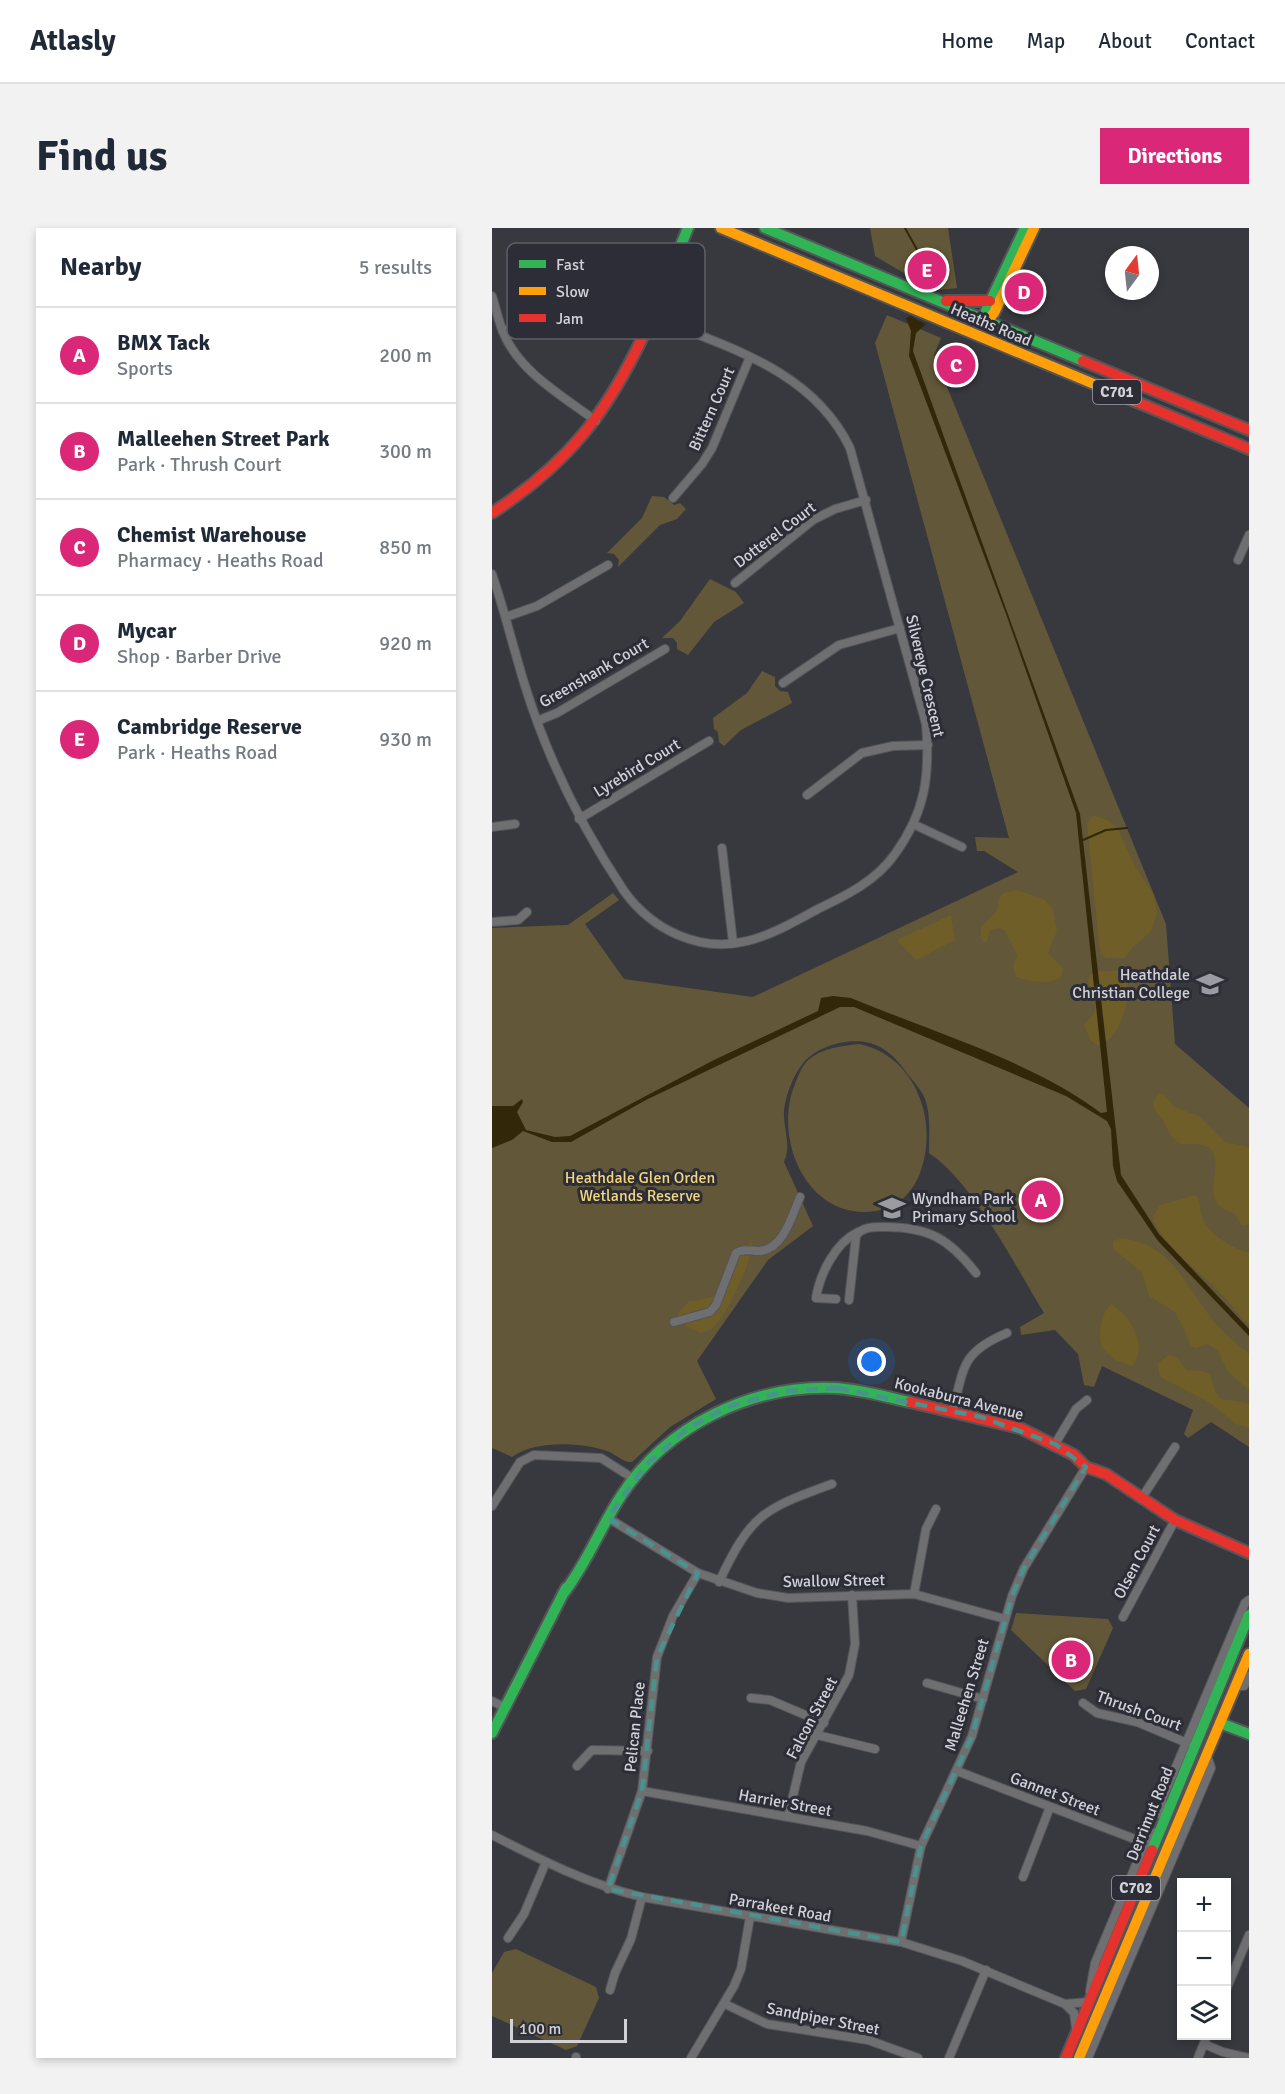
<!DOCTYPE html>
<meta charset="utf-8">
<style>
body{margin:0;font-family:Signika,sans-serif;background:#f2f2f3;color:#1f2937}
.controls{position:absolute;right:18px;bottom:18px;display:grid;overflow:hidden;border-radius:0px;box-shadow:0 3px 9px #0003}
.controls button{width:54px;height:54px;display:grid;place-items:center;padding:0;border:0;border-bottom:2px solid #e0e1e3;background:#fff;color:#1f2937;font:30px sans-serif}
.compass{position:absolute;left:613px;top:18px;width:54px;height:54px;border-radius:50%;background:#fff;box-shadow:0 3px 9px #0003;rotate:15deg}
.scale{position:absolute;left:18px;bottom:15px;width:117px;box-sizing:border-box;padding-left:6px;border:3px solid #d1d2d8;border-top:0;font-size:16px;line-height:21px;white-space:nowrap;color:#d1d2d8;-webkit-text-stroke:4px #2c2d36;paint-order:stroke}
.you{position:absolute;left:380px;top:1134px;width:21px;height:21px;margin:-15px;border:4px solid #fff;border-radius:50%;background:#1a73e8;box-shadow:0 0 0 9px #1a73e833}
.badge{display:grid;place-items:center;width:39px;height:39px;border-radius:50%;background:#db2777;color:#fff;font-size:20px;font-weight:700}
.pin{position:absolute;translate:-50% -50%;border:3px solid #fff;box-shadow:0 2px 6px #0006}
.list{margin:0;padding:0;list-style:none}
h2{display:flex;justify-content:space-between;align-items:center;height:78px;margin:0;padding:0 24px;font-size:26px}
h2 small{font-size:20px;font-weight:400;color:#747a83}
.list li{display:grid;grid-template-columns:39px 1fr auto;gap:18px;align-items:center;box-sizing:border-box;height:96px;padding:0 24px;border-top:2px solid #e0e1e3}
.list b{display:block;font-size:22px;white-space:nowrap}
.list p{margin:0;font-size:20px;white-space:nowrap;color:#747a83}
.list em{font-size:20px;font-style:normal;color:#747a83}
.icon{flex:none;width:33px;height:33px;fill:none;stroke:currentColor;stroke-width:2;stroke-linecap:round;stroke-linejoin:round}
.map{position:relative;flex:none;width:757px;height:1830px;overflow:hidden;border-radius:0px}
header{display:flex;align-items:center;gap:36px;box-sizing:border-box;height:84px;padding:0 30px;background:#fff;border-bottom:2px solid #e0e1e3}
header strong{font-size:28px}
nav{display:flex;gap:33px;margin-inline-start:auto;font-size:21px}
.intro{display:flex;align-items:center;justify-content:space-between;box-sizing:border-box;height:144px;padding:0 36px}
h1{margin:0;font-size:42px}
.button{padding:15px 27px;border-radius:0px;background:#db2777;color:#fff;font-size:21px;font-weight:700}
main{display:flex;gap:36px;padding:0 36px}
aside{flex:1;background:#fff;border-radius:0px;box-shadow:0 3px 9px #0003}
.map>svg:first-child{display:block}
.green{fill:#625738}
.forest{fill:#6f5e28}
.water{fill:#322809}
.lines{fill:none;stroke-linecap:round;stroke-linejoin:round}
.stream{stroke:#322809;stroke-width:2}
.street-casing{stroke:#545559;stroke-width:10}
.fast-casing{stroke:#545559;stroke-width:14}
.slow-casing{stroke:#545559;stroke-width:14}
.jam-casing{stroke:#545559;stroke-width:14}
.street{stroke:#6f6f72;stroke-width:8}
.fast{stroke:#30b455;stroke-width:10}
.slow{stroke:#ff9f0a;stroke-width:10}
.jam{stroke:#e5322d;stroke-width:10}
.marked{fill:none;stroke:#49928e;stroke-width:4.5;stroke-dasharray:12 8;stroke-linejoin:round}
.labels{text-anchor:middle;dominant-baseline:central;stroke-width:6;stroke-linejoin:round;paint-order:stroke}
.shield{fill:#2c2d36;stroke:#a0a0a7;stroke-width:1.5}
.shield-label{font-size:15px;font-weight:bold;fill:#d1d2d8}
.street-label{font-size:16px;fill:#d1d2d8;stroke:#2c2d36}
.poi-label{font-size:16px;fill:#d1d2d8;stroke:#2c2d36;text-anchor:end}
.park-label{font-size:16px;fill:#f4d67b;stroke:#2c2d36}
.key{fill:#2c2d36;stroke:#5e5f67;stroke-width:1.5}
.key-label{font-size:16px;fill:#d1d2d8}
</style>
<header>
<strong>Atlasly</strong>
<nav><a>Home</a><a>Map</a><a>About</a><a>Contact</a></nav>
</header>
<div class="intro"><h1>Find us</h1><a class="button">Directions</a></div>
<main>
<aside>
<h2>Nearby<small>5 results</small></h2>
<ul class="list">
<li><span class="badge">A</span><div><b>BMX Tack</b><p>Sports</p></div><em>200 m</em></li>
<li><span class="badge">B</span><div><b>Malleehen Street Park</b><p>Park · Thrush Court</p></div><em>300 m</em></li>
<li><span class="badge">C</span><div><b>Chemist Warehouse</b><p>Pharmacy · Heaths Road</p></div><em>850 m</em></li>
<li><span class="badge">D</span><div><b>Mycar</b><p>Shop · Barber Drive</p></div><em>920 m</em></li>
<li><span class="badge">E</span><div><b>Cambridge Reserve</b><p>Park · Heaths Road</p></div><em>930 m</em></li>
</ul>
</aside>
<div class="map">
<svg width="757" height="1830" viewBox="0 0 757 1830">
<rect width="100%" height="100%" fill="#38393e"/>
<g class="green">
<path d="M378,0H456L465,60L446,62L432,57L383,28Z"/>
<path d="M395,87L449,110L442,127L674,696L683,816L757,880V1219L719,1194L696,1210L692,1206L701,1182L610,1138L602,1159L592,1157L586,1126L563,1102L529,1107L528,1099L552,1085C524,1039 480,953 437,925C437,907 439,888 433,871C430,863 423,855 417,848C409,837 401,826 388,819C365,806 324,816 309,838C300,850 291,874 292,889C293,906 299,918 292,934L321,998L276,1032L205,1133L224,1171L178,1199L140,1234C131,1235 124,1226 115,1223C89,1214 42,1212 20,1229L0,1220V700L76,697L121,665L127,672L93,696L132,751L261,769L526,644L492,623H485L483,609L517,610L383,115Z"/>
<path d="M160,268L172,269L182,277L188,275L194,281L185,291L168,297L126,339L127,332L122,326L115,325L150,290Z"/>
<path d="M218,351L244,364L252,375L222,394L196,427L185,421V415L181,410H170L188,393Z"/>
<path d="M270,443L283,449V458L288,463L296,464L300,475L249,502L232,518L227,514L226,504L222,501L221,490L255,465Z"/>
<path d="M367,816C426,828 449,899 426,950C417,968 404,980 384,983C316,994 280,911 303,856C306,848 310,838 316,832C330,820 349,818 367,816Z"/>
<path d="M524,1385L616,1391L621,1400L594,1461L583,1463L519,1402Z"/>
<path d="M24,1721L104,1759L107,1770L85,1818L74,1822L0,1788V1745L12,1724Z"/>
</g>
<g class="forest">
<path d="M601,587L618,593L627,604L644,640L662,668L665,686L659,703L641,719L633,730H614L609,726L607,717L595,595Z"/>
<path d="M525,662L553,672L561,681L565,703L556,725L571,740L569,749C555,758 539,753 524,749L521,738L525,727L513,703L509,700L498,702L495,713L492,714L488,710L489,699L505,683L507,670L512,665Z"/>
<path d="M459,687L463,712L424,732L405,712Z"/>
<path d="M624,742L632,744L636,748C639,770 629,813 605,817L598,812L592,797C596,791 602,788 603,781C604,770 589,754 600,745C605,742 617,744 624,742Z"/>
<path d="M667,865L673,867L682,879L707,888L733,914L757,919V997L750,998L743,986C739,983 734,983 730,980C710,966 733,938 718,920L707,916H690C676,910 677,901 669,890C661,881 658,876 667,865Z"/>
<path d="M704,967C709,973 707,978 709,985C714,1006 739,1019 757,1025V1097C746,1086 736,1073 726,1062C709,1045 664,1012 661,988L668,977Z"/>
<path d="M630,1010C679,1017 691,1053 717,1087C727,1102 743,1114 757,1126V1162L736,1144L726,1123L716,1116L704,1120L699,1118L684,1085L657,1068L650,1044L621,1021V1013Z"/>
<path d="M260,1013C262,1031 235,1087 222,1099C219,1102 213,1103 209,1105L193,1098L186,1086L197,1073C251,1070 229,1038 260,1013Z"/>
<path d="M619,1076C637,1086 658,1119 640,1138L623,1132L610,1120C606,1106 608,1087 619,1076Z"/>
<path d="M677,1127L686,1130L694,1142L711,1143L718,1146L723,1163L729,1171L757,1175V1200L744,1196L718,1175L672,1151L667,1146L666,1135Z"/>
</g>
<path class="water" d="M418,88L434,96L424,105L421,123L588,586L629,947L667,1006L757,1101V1108L666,1013L625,953L621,938L619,901L615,893L574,868L362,779H348L154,872L79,914H60L31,903L20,912L0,920V878H21L30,871L31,874L25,884L34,902L63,909L78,908L222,832L326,783L329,770L341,768L359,770C438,803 542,834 609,885L615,884L584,585L514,386L417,128L419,103L414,90Z"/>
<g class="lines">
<g class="stream">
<path d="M413,0L434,38L440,60"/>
<path d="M440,60L445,39"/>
<path d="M591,612L614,602L635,600"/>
</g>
<defs>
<g id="street">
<path d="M0,68C4,80 6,92 11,104C27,144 71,168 104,193"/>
<path d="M11,103C41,92 52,72 64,44"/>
<path d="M181,270L210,236L220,220L258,129"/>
<path d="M746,332L757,307"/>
<path d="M0,346C13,384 22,423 34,461C57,534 90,600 132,663C160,702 208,725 255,713C280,707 304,693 326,681C355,667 384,653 403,626C434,583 438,547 434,496L358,220C320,141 234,119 159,88"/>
<path d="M243,355L321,292L343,281L374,272"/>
<path d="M14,389L45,378L116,337"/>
<path d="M291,455L347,417L408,400"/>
<path d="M45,493L65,485L173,421"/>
<path d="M315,567L370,525L401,518L436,517"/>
<path d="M87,591L217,513"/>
<path d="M421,596L470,619"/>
<path d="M0,599L23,596"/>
<path d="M230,620L241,715"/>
<path d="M0,694L26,692L35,684"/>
<path d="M344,1071L324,1070C328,1046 343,1015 366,1004"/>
<path d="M357,1072L364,1008C370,998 383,999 393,999C437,999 457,1011 484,1045"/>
<path d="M182,1094L218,1084L224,1077L244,1025C251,1020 258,1023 267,1023C291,1022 300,988 308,969"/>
<path d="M461,1183C472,1138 470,1124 515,1105"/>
<path d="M563,1216L584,1181L595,1172"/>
<path d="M649,1271L683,1219"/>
<path d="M0,1278L28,1234L42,1227L109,1230L142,1251"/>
<path d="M116,1290L206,1345L265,1365L296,1370L422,1366L513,1391"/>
<path d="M227,1354C259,1286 271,1281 340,1256"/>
<path d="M422,1366L434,1301L444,1281"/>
<path d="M631,1389L683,1292"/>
<path d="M435,1455L491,1471"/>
<path d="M744,1458H752L757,1448"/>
<path d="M259,1470L278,1472L332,1495"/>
<path d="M0,1473L12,1479"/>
<path d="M591,1475L605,1485L645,1494L695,1515"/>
<path d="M325,1507L383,1521"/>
<path d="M85,1538L100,1522L156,1523"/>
<path d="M465,1543L653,1615"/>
<path d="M150,1563L375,1603L429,1618"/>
<path d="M670,1588V1572L753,1375L757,1372"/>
<path d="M296,1589L309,1534L357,1447L363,1416L360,1367"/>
<path d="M0,1607C49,1632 96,1656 150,1669L409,1714L470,1733L573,1776L596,1774"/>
<path d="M531,1649L558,1579"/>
<path d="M116,1661L150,1563L165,1429L181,1388L206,1345"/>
<path d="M16,1710L32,1686L54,1634"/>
<path d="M409,1714L429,1618L480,1508L520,1368L532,1340L594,1239"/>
<path d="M118,1762L123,1745L139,1711L150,1669"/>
<path d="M734,1762L757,1707"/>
<path d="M598,1763L603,1735L653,1615L659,1606L667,1603"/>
<path d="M233,1776L275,1796L376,1812L426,1830"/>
<path d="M574,1777L582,1785L584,1800"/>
<path d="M712,1816L731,1824L757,1830"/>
<path d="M84,1830V1829"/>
<path d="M199,1830L242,1758L249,1741L258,1689"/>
<path d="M457,1830L494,1742"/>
<path d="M596,1830L719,1540L715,1527"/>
<path d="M706,1830L715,1808"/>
</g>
<g id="fast">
<path d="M273,0L591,133"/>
<path d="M495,93L494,83L533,0"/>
<path d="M153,104L196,0"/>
<path d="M71,1366C94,1337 108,1300 129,1268C175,1197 259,1157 342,1160C368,1161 394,1169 418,1174"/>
<path d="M728,1495L757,1506"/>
<path d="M0,1505L74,1360"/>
<path d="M660,1622L757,1387"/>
</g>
<g id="slow">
<path d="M229,0L645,174"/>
<path d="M495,93L502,85L542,0"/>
<path d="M587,1830L757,1426"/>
</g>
<g id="jam">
<path d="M454,73H498"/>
<path d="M591,133L757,202"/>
<path d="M645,174L757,221"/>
<path d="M0,285C75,236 115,186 153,104"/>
<path d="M418,1174L528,1200L582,1227L594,1239L614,1246L683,1292L757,1325"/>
<path d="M574,1830L660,1622"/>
</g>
</defs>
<use href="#street" class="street-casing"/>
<use href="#fast" class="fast-casing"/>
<use href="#slow" class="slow-casing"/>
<use href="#jam" class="jam-casing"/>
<use href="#street" class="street"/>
<use href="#fast" class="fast"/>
<use href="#slow" class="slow"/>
<use href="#jam" class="jam"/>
</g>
<path class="marked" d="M345,1160L489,1189L563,1216L594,1239L532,1340L520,1368L480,1508L429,1618L409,1714L116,1661L150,1563L165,1429L206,1345L116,1290L153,1238L196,1200L238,1178L294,1163Z"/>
<defs>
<symbol id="school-bare" viewBox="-9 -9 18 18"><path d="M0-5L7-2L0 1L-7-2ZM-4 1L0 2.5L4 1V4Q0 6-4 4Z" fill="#9b9ca2" stroke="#2c2d36" stroke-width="2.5" paint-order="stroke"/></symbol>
</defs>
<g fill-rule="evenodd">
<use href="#school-bare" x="699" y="737" width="38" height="38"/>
<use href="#school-bare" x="381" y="961" width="38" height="38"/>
</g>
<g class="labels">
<g class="shield">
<rect x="601" y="152" width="48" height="24" rx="4.5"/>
<rect x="620" y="1648" width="48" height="24" rx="4.5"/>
</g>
<g class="shield-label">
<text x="625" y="164">C701</text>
<text x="644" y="1660">C702</text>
</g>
<g class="street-label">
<text transform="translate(499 97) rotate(23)">Heaths Road</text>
<text transform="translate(220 181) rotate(-66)">Bittern Court</text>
<text transform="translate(283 307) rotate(-37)">Dotterel Court</text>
<text transform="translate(102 445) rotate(-30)">Greenshank Court</text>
<text transform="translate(433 448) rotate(77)">Silvereye Crescent</text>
<text transform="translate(145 540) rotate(-31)">Lyrebird Court</text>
<text transform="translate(467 1171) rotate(14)">Kookaburra Avenue</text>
<text transform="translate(645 1334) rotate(-62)">Olsen Court</text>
<text transform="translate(342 1353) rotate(-1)">Swallow Street</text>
<text transform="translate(475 1467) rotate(-73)">Malleehen Street</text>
<text transform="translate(647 1483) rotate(20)">Thrush Court</text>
<text transform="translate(320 1490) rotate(-62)">Falcon Street</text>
<text transform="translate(143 1499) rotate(-84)">Pelican Place</text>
<text transform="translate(563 1566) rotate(21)">Gannet Street</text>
<text transform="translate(293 1575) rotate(10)">Harrier Street</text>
<text transform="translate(658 1586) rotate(-68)">Derrimut Road</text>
<text transform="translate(288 1680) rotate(10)">Parrakeet Road</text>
<text transform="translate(331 1791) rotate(11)">Sandpiper Street</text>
</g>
<g class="poi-label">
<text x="698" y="747">Heathdale<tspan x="698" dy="18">Christian College</tspan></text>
<text x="420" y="971" text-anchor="start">Wyndham Park<tspan x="420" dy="18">Primary School</tspan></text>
</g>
<g class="park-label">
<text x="148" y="950">Heathdale Glen Orden<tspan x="148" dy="18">Wetlands Reserve</tspan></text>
</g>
</g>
<rect x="15" y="15" width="198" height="96" rx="9" class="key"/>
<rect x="27" y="32" width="27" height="8" fill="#30b455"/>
<rect x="27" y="59" width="27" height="8" fill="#ff9f0a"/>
<rect x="27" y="86" width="27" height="8" fill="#e5322d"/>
<g class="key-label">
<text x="64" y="42">Fast</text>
<text x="64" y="69">Slow</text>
<text x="64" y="96">Jam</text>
</g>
</svg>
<div class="controls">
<button>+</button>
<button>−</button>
<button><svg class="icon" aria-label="layers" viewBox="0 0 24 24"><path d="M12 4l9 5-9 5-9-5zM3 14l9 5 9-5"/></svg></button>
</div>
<svg class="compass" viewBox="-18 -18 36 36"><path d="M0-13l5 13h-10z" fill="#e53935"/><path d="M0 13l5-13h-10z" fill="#747a83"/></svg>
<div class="scale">100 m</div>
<div class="you"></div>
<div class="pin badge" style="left:549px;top:972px">A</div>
<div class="pin badge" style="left:579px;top:1432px">B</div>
<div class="pin badge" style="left:464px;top:137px">C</div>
<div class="pin badge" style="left:532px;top:64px">D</div>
<div class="pin badge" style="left:435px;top:42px">E</div>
</div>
</main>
